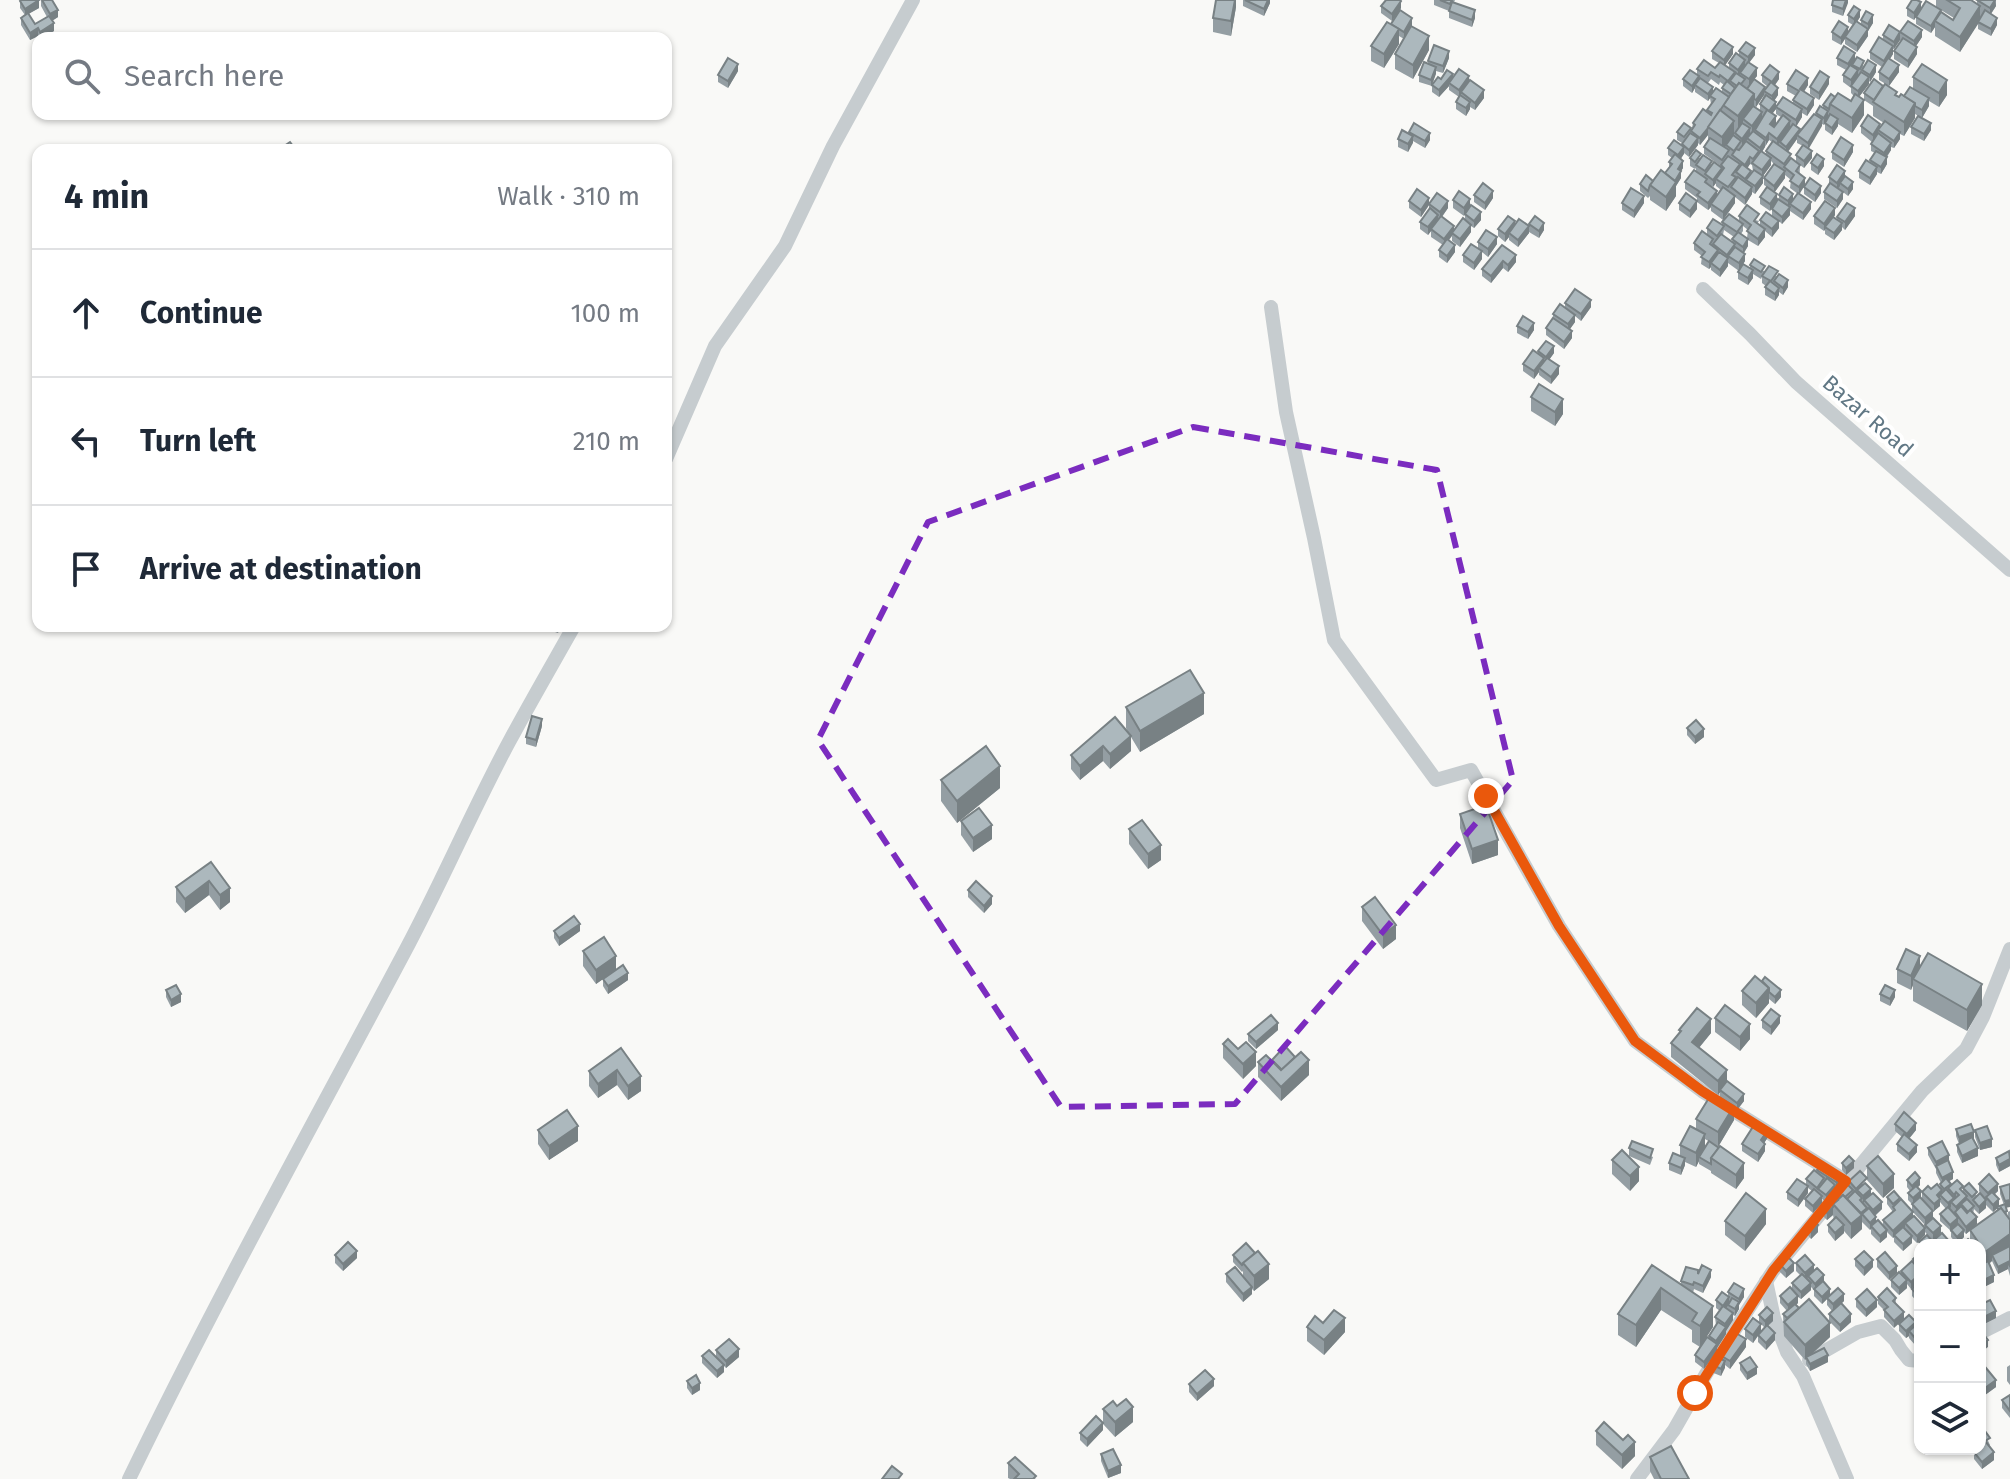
<!DOCTYPE html>
<meta charset="utf-8">
<style>
body{margin:0;font-family:"Fira Sans",sans-serif;background:#f2f2f3;color:#1f2937}
.controls{position:absolute;right:24px;bottom:24px;display:grid;overflow:hidden;border-radius:16px;box-shadow:0 2px 6px #0004}
.controls button{width:72px;height:72px;display:grid;place-items:center;padding:0;border:0;border-bottom:2px solid #e0e1e3;background:#fff;color:#1f2937;font:40px sans-serif}
.stop{position:absolute;width:24px;height:24px;margin:-18px;border:6px solid #ea580c;border-radius:50%;background:#fff}
.stop.end{background:#ea580c;border-color:#fff;box-shadow:0 2px 8px #0008}
.list{margin:0;padding:0;list-style:none}
h2{display:flex;justify-content:space-between;align-items:center;height:104px;margin:0;padding:0 32px;font-size:34px}
h2 small{font-size:26px;font-weight:400;color:#747a83}
.list li{display:grid;grid-template-columns:52px 1fr auto;gap:24px;align-items:center;box-sizing:border-box;height:128px;padding:0 32px;border-top:2px solid #e0e1e3}
.list b{display:block;font-size:30px;white-space:nowrap}
.list em{font-size:26px;font-style:normal;color:#747a83}
.icon{flex:none;width:44px;height:44px;fill:none;stroke:currentColor;stroke-width:2;stroke-linecap:round;stroke-linejoin:round}
.map{position:relative;flex:none;width:2010px;height:1479px;overflow:hidden}
.search{position:absolute;background:#fff;box-shadow:0 2px 6px #0004;left:32px;top:32px;width:640px;height:88px;display:flex;align-items:center;gap:20px;box-sizing:border-box;padding:0 28px;border-radius:16px;color:#747a83;font-size:30px}
.panel{position:absolute;background:#fff;box-shadow:0 2px 6px #0004;left:32px;top:144px;width:640px;height:488px;border-radius:16px}
.map>svg:first-child{display:block}
.lines{fill:none;stroke-linecap:round;stroke-linejoin:round}
.minor{stroke:#c6cccf;stroke-width:14}
.wall{fill:#949ea3;fill-rule:evenodd}
.shaded-wall{fill:#788184}
.building{fill:#acb8bd;stroke:#788184;stroke-width:2}
.route{stroke:#ea580c;stroke-width:10}
.marked{fill:none;stroke:#7b2cbf;stroke-width:6;stroke-dasharray:16 10;stroke-linejoin:round}
.labels{text-anchor:middle;dominant-baseline:central;stroke-width:8;stroke-linejoin:round;paint-order:stroke}
.street-label{font-size:22px;fill:#617885;stroke:#fff}
</style>
<div class="map">
<svg width="2010" height="1479" viewBox="0 0 2010 1479">
<rect width="100%" height="100%" fill="#f9f9f7"/>
<g class="lines">
<g class="minor">
<path d="M1703,289L1750,334L1796,382L2010,570"/>
<path d="M1271,307L1286,412L1314,538L1334,640L1436,780L1471,770L1559,926L1635,1041L1702,1091L1846,1181"/>
<path d="M666,459L715,346L785,246L833,146L913,0"/>
<path d="M1766,1281L1774,1318L1787,1352L1803,1376L1847,1479"/>
<path d="M1980,1333L2010,1318"/>
<path d="M1809,1360L1858,1332L1881,1326L1895,1340L1901,1350L1909,1360L1920,1361"/>
<path d="M129,1479C215,1301 311,1128 404,953C441,884 472,811 509,742C530,703 552,665 574,626"/>
<path d="M1637,1479L1674,1430L1706,1374L1773,1271L1922,1091L1966,1049L1983,1017L2010,949"/>
</g>
</g>
<g class="wall">
<path d="M41,0L58,17L52,21L54,31L42,38H40L38,36L30,40L21,25V18L25,15L20,8V1L39,8L28,14L35,24L47,17L41,6Z"/>
<path d="M1236,0V7L1231,36L1213,32V18Z"/>
<path d="M1243,0H1270V3L1264,16L1243,6Z"/>
<path d="M1434,0H1455L1454,2L1475,18L1472,27L1449,18V11L1434,5Z"/>
<path d="M1848,0L1843,16L1832,12V5Z"/>
<path d="M1936,0H1971L1977,4V0H1996V6L1991,14L1997,25L1991,36L1978,29V23L1960,52L1935,36V27L1931,33L1916,24V17L1914,20L1907,16V8L1941,12L1953,20L1954,18L1936,7Z"/>
<path d="M1381,6L1401,8L1392,21L1381,13Z"/>
<path d="M1848,15L1860,17L1857,22L1861,24V20L1873,23L1868,31V36L1857,52L1845,44V39L1841,45L1832,40V32H1848L1853,25L1848,22Z"/>
<path d="M1391,24L1412,26L1429,50L1413,79L1395,69V54L1404,39L1399,36V44L1384,68L1371,61V46Z"/>
<path d="M1900,32L1922,37L1916,46L1917,54L1908,68L1894,59V51L1901,40H1900L1894,49H1893V54L1890,59L1899,72L1889,86L1879,80V72L1882,67L1870,59V52L1883,40V35Z"/>
<path d="M1712,51L1733,54L1725,65L1729,68V63L1739,55V51L1755,55L1749,63L1757,76L1754,79L1765,90L1768,87L1762,82V75L1779,79L1775,85L1778,95L1774,101L1776,109L1772,114L1776,124L1774,127L1781,117L1776,114V107L1793,104V100L1796,96L1787,91V84L1808,85L1804,92L1814,105L1807,116L1802,113V117L1796,126L1800,133L1816,115V113L1823,108V105L1835,97L1851,101L1854,96L1851,93V88L1843,82V75L1846,70L1837,65V58L1855,60L1864,66L1876,72L1870,82L1869,81V84L1859,97L1864,115L1852,133L1838,124V126L1832,135L1825,130V123L1824,125L1822,124L1808,149L1812,158L1804,168L1800,165L1799,194L1811,209L1803,220L1790,211V205L1789,207L1790,215L1782,224L1779,221V228L1772,237L1765,231V237L1758,246L1748,240V246L1744,253L1745,261L1739,271L1728,263V266L1720,277L1711,270V267L1709,269L1701,264L1702,256L1694,250V243L1707,235V228L1722,226V222L1739,221V216L1759,221L1757,224L1760,226V220L1772,216V209L1779,200V195L1793,200L1798,194L1790,188L1791,180L1785,175V178L1774,193L1770,211L1760,204V197L1767,187L1764,185V178L1774,164L1771,161V165L1763,176V183L1755,194L1752,192V194L1745,205L1735,197V203L1723,220L1711,211V207L1708,210L1697,202V198L1685,189V182L1696,172V168L1695,169L1690,166V158H1701L1712,165L1721,167V166L1704,154V147L1708,140V135L1700,145L1698,143V145L1689,157L1684,153L1681,159L1683,168L1681,171V178L1676,186V196L1666,211L1650,200V196L1648,198L1640,191V184L1653,181L1665,173L1669,167V162L1672,158L1668,155V148L1682,145V143L1677,140V132L1691,128V133L1693,123L1707,112L1711,104L1710,98L1708,101L1695,92V88L1692,93L1683,86V79L1697,75V69L1715,68L1719,63L1712,59ZM1711,79L1719,85L1720,82L1724,85L1722,88V92H1713L1708,83ZM1764,95L1760,104V110L1754,106L1756,107ZM1797,139V143L1803,146L1796,155V162L1791,158L1788,152ZM1769,140L1772,142L1766,151V155L1762,152ZM1750,164L1752,165L1753,171L1751,174L1747,168ZM1707,183L1713,187L1716,183V186L1721,190L1717,195ZM1743,226L1748,230L1747,238L1741,234L1743,231ZM1724,230L1734,237L1732,242L1723,235Z"/>
<path d="M1449,58L1443,73L1436,71L1433,83L1441,79L1453,78L1469,82L1484,98L1475,110L1470,107V109L1466,116L1456,109V102L1459,97L1449,90V86L1439,97L1432,92V86L1419,82V75L1428,64V61Z"/>
<path d="M738,71L728,88L718,82V75Z"/>
<path d="M1913,77L1947,95L1939,107L1929,101V106L1922,118L1915,114V118L1904,136L1900,134V139L1894,148L1891,147V150L1887,157V164L1881,174L1877,172V174L1870,185L1859,178V171L1870,162V160L1875,153L1871,151V144L1872,142L1861,133V126L1880,127L1884,123L1873,116V106L1864,100V93L1899,97L1904,96L1913,89Z"/>
<path d="M1829,84L1819,100L1810,94V87Z"/>
<path d="M1911,127L1931,130L1924,141L1911,134Z"/>
<path d="M1409,132L1430,140L1425,148L1413,141L1408,152L1398,147V139L1409,134Z"/>
<path d="M1832,152H1853L1844,167L1832,159Z"/>
<path d="M1811,163L1824,166L1818,175L1811,170Z"/>
<path d="M1845,176L1853,189L1848,196L1843,192V199L1837,208L1824,199V192L1829,185V177Z"/>
<path d="M1804,187L1821,193L1815,202L1804,194Z"/>
<path d="M1474,195L1493,198L1485,210L1474,202Z"/>
<path d="M1453,200L1470,206L1481,220L1474,228L1471,226V232L1460,247L1452,241V236L1449,240L1455,252L1447,263L1439,257V250L1443,245L1431,237V231L1428,235L1420,229V222L1429,209V204L1448,208L1442,217L1454,231L1465,220V214L1464,216L1453,208Z"/>
<path d="M1409,201L1429,205L1421,217L1409,208Z"/>
<path d="M1622,203H1644L1634,218L1622,210Z"/>
<path d="M1679,203L1697,209L1690,218L1679,210Z"/>
<path d="M1835,215L1834,217L1837,220V217L1855,216L1845,230L1842,227V230L1834,240L1825,234V229L1824,231L1814,224V216Z"/>
<path d="M1529,224L1544,230L1539,238L1529,232Z"/>
<path d="M1515,225L1529,233L1518,247L1509,240V237L1505,242L1498,236V229Z"/>
<path d="M1478,242L1497,244L1488,257L1482,252V259L1474,270L1463,262V255L1478,249Z"/>
<path d="M1502,245L1516,262L1508,272L1503,268L1491,283L1482,276V269Z"/>
<path d="M1750,265L1778,277L1788,287L1783,295L1779,292V295L1775,301L1765,295V287L1766,286L1762,283V277L1761,279L1753,274V278L1748,285L1738,279V272L1750,269Z"/>
<path d="M1565,303L1591,307L1581,321L1575,316V322L1569,330L1572,338L1564,349L1546,335V328L1553,319V314L1565,308Z"/>
<path d="M1517,326L1534,330L1528,339L1517,333Z"/>
<path d="M1538,351L1554,353L1549,360L1559,374L1551,384L1539,375V372L1534,379L1523,371V364L1538,354Z"/>
<path d="M1531,397L1563,414L1555,426L1531,411Z"/>
<path d="M546,626H561L558,633L546,629Z"/>
<path d="M1126,707L1204,714L1140,752L1131,737V751L1110,769L1103,761L1080,780L1071,769V755L1129,734L1126,728Z"/>
<path d="M542,726L536,747L526,744V737Z"/>
<path d="M1687,728L1704,737L1695,744L1687,735Z"/>
<path d="M941,780L1000,788L957,823L941,801Z"/>
<path d="M1460,814L1498,855L1472,864L1460,828Z"/>
<path d="M961,821L992,839L973,852L961,835Z"/>
<path d="M1129,829L1161,860L1148,869L1129,844Z"/>
<path d="M211,862L230,902L220,910L209,895L185,913L176,902V887Z"/>
<path d="M968,890L992,904L984,913L968,897Z"/>
<path d="M1362,907L1396,939L1383,949L1362,921Z"/>
<path d="M554,931H580L559,946L554,938Z"/>
<path d="M583,951L616,969L628,980L608,994L603,986V979L596,984L583,966Z"/>
<path d="M1920,967L1982,1005L1967,1031L1913,1001V985L1911,990L1897,983V969Z"/>
<path d="M1755,976L1781,997L1775,1004L1769,999V1003L1756,1018L1742,1005V991Z"/>
<path d="M166,990L181,1002L171,1007L166,997Z"/>
<path d="M1880,994L1895,997L1890,1006L1880,1001Z"/>
<path d="M1715,1018L1750,1039L1740,1051L1715,1032Z"/>
<path d="M1762,1020L1780,1023L1771,1035L1762,1028Z"/>
<path d="M1278,1030L1256,1049L1248,1041V1034Z"/>
<path d="M1679,1030L1711,1033L1699,1048L1727,1082L1744,1101L1737,1110L1734,1108V1120L1718,1147L1705,1139V1147L1744,1178L1736,1189L1711,1173V1170V1171L1699,1164V1161L1696,1167L1685,1162V1165L1681,1175L1669,1170V1163L1680,1156V1145L1696,1129V1119L1720,1097V1092L1718,1095L1671,1057V1043L1679,1033Z"/>
<path d="M1223,1044L1256,1066L1243,1079L1223,1058Z"/>
<path d="M621,1048L641,1091L628,1100L617,1085L598,1098L589,1086V1071Z"/>
<path d="M1295,1057L1309,1075L1281,1101L1258,1077V1062Z"/>
<path d="M1895,1124L1916,1130L1909,1139L1917,1152L1909,1161L1897,1151V1144L1902,1137L1895,1131Z"/>
<path d="M1956,1129L1974,1139L1978,1156L1962,1163L1957,1152V1145L1959,1144L1956,1136Z"/>
<path d="M538,1130L578,1141L549,1160L538,1144Z"/>
<path d="M1975,1130L1992,1147L1980,1150L1975,1137Z"/>
<path d="M1768,1137L1764,1143L1765,1151L1758,1162L1742,1151V1144Z"/>
<path d="M1629,1148L1653,1157L1650,1165L1629,1156Z"/>
<path d="M1928,1148L1949,1163L1953,1179L1949,1181L1951,1186L1963,1192V1188L1986,1200L1979,1191V1184L1998,1191L1995,1194L1999,1206L2004,1205L2000,1194V1187L2010,1184L2006,1208L2008,1217V1212L2010,1211V1276L2008,1269L1998,1274L1992,1261L1989,1264L1994,1282L1980,1289V1245H1961L1970,1241V1231L1966,1234L1964,1232V1237L1957,1244L1951,1237V1231L1940,1221V1214L1946,1209L1940,1202V1206L1934,1211L1922,1199V1192L1940,1187L1941,1183L1936,1173V1169L1928,1155ZM1986,1205L1993,1212L1997,1208V1211L1970,1230L1977,1224L1973,1214L1974,1209L1979,1214L1986,1208Z"/>
<path d="M2010,1154V1166L1999,1172L1996,1165V1158Z"/>
<path d="M1612,1160L1639,1181L1630,1191L1612,1174Z"/>
<path d="M1842,1163L1854,1168L1846,1175L1842,1170Z"/>
<path d="M1867,1166L1894,1188L1883,1198L1867,1180Z"/>
<path d="M1817,1170L1841,1182L1826,1202L1822,1199V1203L1813,1213L1805,1206V1199L1812,1191L1808,1188V1193L1798,1207L1787,1199V1192L1806,1185V1179L1817,1172Z"/>
<path d="M1907,1180L1920,1185L1918,1187L1921,1198L1933,1218V1241L1925,1232V1235L1917,1243L1912,1238V1243L1903,1251L1894,1242V1237L1893,1238L1887,1232V1237L1880,1243L1871,1234V1228L1870,1230L1862,1222V1219V1229L1851,1239L1844,1231V1233L1835,1241L1828,1232V1225L1834,1220L1833,1215L1827,1220L1821,1214V1207L1835,1197V1193L1849,1186V1181L1867,1185L1871,1195L1882,1209L1875,1216L1876,1222L1883,1226V1220L1893,1212L1887,1204V1197L1900,1200L1925,1228V1225L1912,1211V1204L1908,1200V1193L1910,1191L1907,1187Z"/>
<path d="M1725,1221L1766,1224L1745,1251L1725,1235Z"/>
<path d="M1806,1225L1818,1232L1811,1239L1806,1233Z"/>
<path d="M1920,1253V1281L1911,1289L1907,1284V1288L1899,1295L1891,1287V1280L1901,1274V1271L1913,1262V1259Z"/>
<path d="M335,1255L357,1258L343,1271L335,1263Z"/>
<path d="M1233,1255L1269,1279L1254,1291L1252,1289V1294L1243,1302L1226,1282V1274L1243,1276V1271L1242,1272L1233,1262Z"/>
<path d="M1855,1259L1873,1267L1864,1276L1855,1266Z"/>
<path d="M1877,1259L1897,1273L1889,1280L1877,1267Z"/>
<path d="M1778,1262L1794,1271L1786,1278L1778,1270Z"/>
<path d="M1796,1263L1814,1271L1824,1283L1830,1296L1844,1301L1841,1304L1851,1322L1840,1332L1829,1321V1314L1832,1311L1827,1305V1299L1822,1304L1814,1296V1290L1811,1287V1290L1801,1299L1798,1297V1303L1796,1305L1830,1337L1811,1355L1828,1362L1810,1371L1806,1364V1358L1805,1360L1784,1336L1783,1314L1787,1311L1780,1303V1296L1792,1289V1283L1800,1275L1796,1271Z"/>
<path d="M1652,1265L1681,1284V1281L1698,1274L1711,1277L1703,1293L1694,1289L1693,1293L1713,1327L1700,1347L1692,1342V1330L1661,1310L1636,1347L1618,1335V1314Z"/>
<path d="M1920,1281V1305L1912,1296V1289Z"/>
<path d="M1728,1292L1744,1297L1739,1305V1309L1735,1316L1733,1315V1320L1726,1331V1334L1717,1348V1351L1704,1369L1695,1362V1355L1709,1339V1336L1716,1325L1715,1317L1720,1311L1716,1308V1300L1728,1296Z"/>
<path d="M1878,1297L1896,1298L1894,1328L1884,1317V1310L1878,1304Z"/>
<path d="M1856,1299L1877,1307L1866,1317L1856,1307Z"/>
<path d="M1980,1305L1996,1318L1984,1324L1980,1316Z"/>
<path d="M1759,1315L1773,1321L1768,1326L1775,1340L1766,1350L1758,1342V1336L1753,1343L1745,1337V1329L1761,1331L1765,1328L1759,1322Z"/>
<path d="M1323,1323L1345,1332L1324,1355L1307,1341V1327Z"/>
<path d="M1899,1324L1916,1327L1920,1331V1341L1915,1345L1909,1338V1336L1906,1338L1899,1331Z"/>
<path d="M1746,1347L1730,1369L1725,1365L1721,1376L1711,1372V1364L1720,1358V1355Z"/>
<path d="M716,1350L739,1357L726,1368L724,1366V1372L717,1378L702,1363V1356L716,1357Z"/>
<path d="M1740,1363L1757,1374L1747,1380L1740,1370Z"/>
<path d="M2010,1365V1385L2007,1381V1367Z"/>
<path d="M1980,1373L1996,1387L1985,1395L1980,1388Z"/>
<path d="M687,1381L700,1390L692,1395L687,1388Z"/>
<path d="M1189,1384L1214,1386L1197,1401L1189,1392Z"/>
<path d="M2010,1395V1418L2002,1408V1400Z"/>
<path d="M1103,1409L1133,1422L1115,1437L1103,1424Z"/>
<path d="M1980,1424L1990,1445L1989,1446L1994,1460L1982,1469L1974,1459V1452L1980,1449Z"/>
<path d="M1103,1430L1087,1447L1080,1440V1433Z"/>
<path d="M1596,1431L1635,1456L1622,1469L1596,1445Z"/>
<path d="M1101,1454L1121,1473L1108,1478L1101,1461Z"/>
<path d="M1650,1457L1689,1479H1654L1650,1471Z"/>
<path d="M1008,1463L1036,1479H1010L1008,1478Z"/>
</g>
<g class="shaded-wall">
<path d="M39,0V8L25,16V9Z"/>
<path d="M1235,0H1236V7L1231,36V21Z"/>
<path d="M1268,0H1270V3L1264,16V9Z"/>
<path d="M1846,0H1848V3L1843,16V9Z"/>
<path d="M1995,0L1996,6L1990,15V8Z"/>
<path d="M1401,1V8L1392,21V14Z"/>
<path d="M1921,2V9L1914,20V13Z"/>
<path d="M1980,6V21L1960,52V37Z"/>
<path d="M58,10V17L50,22V14Z"/>
<path d="M1475,10V18L1472,27V20Z"/>
<path d="M1860,10V17L1854,26V19Z"/>
<path d="M1941,10L1935,21V27L1931,33V26Z"/>
<path d="M1873,15V23L1868,31V36L1857,52V45L1868,29V24Z"/>
<path d="M1412,18V26L1404,39V32Z"/>
<path d="M1997,18V25L1991,36V29Z"/>
<path d="M54,23V31L40,38V32Z"/>
<path d="M1848,27V34L1841,45V38Z"/>
<path d="M38,28V36L30,40V33Z"/>
<path d="M1399,29V44L1384,68V54Z"/>
<path d="M1922,30V37L1914,49V41Z"/>
<path d="M1900,32V40L1894,49V42Z"/>
<path d="M1429,36V50L1413,79V65Z"/>
<path d="M1893,46V54L1884,68V61Z"/>
<path d="M1733,47V54L1724,67V60Z"/>
<path d="M1917,47V54L1908,68V61Z"/>
<path d="M1755,48V55L1748,64V57Z"/>
<path d="M1449,51V58L1443,73V66Z"/>
<path d="M1855,53V60L1848,71V64Z"/>
<path d="M1745,60V67L1738,77V70Z"/>
<path d="M738,64V71L728,88V81Z"/>
<path d="M1876,65V72L1870,82V75Z"/>
<path d="M1899,65V72L1889,86V79Z"/>
<path d="M1436,67V74L1431,87V80Z"/>
<path d="M1757,68V76L1749,86V79Z"/>
<path d="M1858,70V77L1851,88V80Z"/>
<path d="M1779,72V79L1772,89V82Z"/>
<path d="M1453,74V81L1449,83V86L1439,97V90Z"/>
<path d="M1469,76V84L1459,97V90Z"/>
<path d="M1699,76V83L1695,85V88L1692,93V86Z"/>
<path d="M1829,77V84L1819,100V93Z"/>
<path d="M1869,77V84L1858,98V91Z"/>
<path d="M1808,78V85L1800,97V89Z"/>
<path d="M1947,80V95L1939,107V93Z"/>
<path d="M1713,87V94L1708,101V94Z"/>
<path d="M1765,87L1764,95L1756,107V100Z"/>
<path d="M1778,88V95L1772,104V96Z"/>
<path d="M1484,90V98L1475,110V103Z"/>
<path d="M1754,94V108L1743,119V124L1738,130V116Z"/>
<path d="M1814,98V105L1807,116V109Z"/>
<path d="M1929,98V106L1922,118V110Z"/>
<path d="M1864,100V115L1852,133V118Z"/>
<path d="M1470,102V109L1466,116V108Z"/>
<path d="M1776,102V109L1769,118V111Z"/>
<path d="M1915,103V118L1904,136V122Z"/>
<path d="M1802,109V117L1796,127V120Z"/>
<path d="M1828,111V118L1824,125V118Z"/>
<path d="M1762,112V119L1752,133V126Z"/>
<path d="M1776,116V124L1770,132V124Z"/>
<path d="M1822,119V126L1808,150V143Z"/>
<path d="M1838,119V126L1832,135V128Z"/>
<path d="M1734,121V135L1722,151V137Z"/>
<path d="M1790,121V128L1777,146V139Z"/>
<path d="M1931,123V130L1924,141V134Z"/>
<path d="M1880,124V131L1878,130V134L1873,142V135Z"/>
<path d="M1708,128V135L1700,145V138Z"/>
<path d="M1750,128V136L1742,146V139Z"/>
<path d="M1800,129V136L1797,135V139L1786,154V147Z"/>
<path d="M1900,132V139L1894,148V141Z"/>
<path d="M1430,133V140L1425,148V141Z"/>
<path d="M1769,133V140L1766,145V138Z"/>
<path d="M1413,136V143L1408,152V144Z"/>
<path d="M1698,138V145L1689,157V150Z"/>
<path d="M1765,140V147L1760,155V148Z"/>
<path d="M1891,143V150L1884,160V153Z"/>
<path d="M1853,145V152L1844,167V160Z"/>
<path d="M1684,147V154L1678,162V155Z"/>
<path d="M1812,151V158L1804,168V161Z"/>
<path d="M1750,157V164L1745,172V165Z"/>
<path d="M1887,157V164L1881,174V167Z"/>
<path d="M1771,158V165L1763,176V183L1755,194V186L1762,177V170Z"/>
<path d="M1824,159V166L1818,175V168Z"/>
<path d="M1683,161V168L1678,176V169Z"/>
<path d="M1877,167V174L1870,185V178Z"/>
<path d="M1722,168V175L1716,179V183L1713,187V180Z"/>
<path d="M1681,171V178L1676,186V196L1666,211V197Z"/>
<path d="M1785,171V178L1774,193V186Z"/>
<path d="M1845,171V178L1840,183V186L1837,190V183Z"/>
<path d="M1805,178V185L1799,195V187Z"/>
<path d="M1853,182V189L1848,196V189Z"/>
<path d="M1821,186V193L1815,202V195Z"/>
<path d="M1752,187V194L1745,205V198Z"/>
<path d="M1493,191V198L1485,210V203Z"/>
<path d="M1717,191V198L1711,204V207L1708,210V203Z"/>
<path d="M1843,192V199L1837,208V201Z"/>
<path d="M1777,194V201L1770,211V204Z"/>
<path d="M1793,194V201L1788,208V201Z"/>
<path d="M1644,196V203L1634,218V211Z"/>
<path d="M1735,196V203L1723,220V212Z"/>
<path d="M1429,198V205L1421,217V210Z"/>
<path d="M1470,199V206L1464,216V208Z"/>
<path d="M1448,201V208L1440,219V212Z"/>
<path d="M1697,201V209L1690,218V211Z"/>
<path d="M1811,202V209L1803,220V213Z"/>
<path d="M1790,207V215L1782,224V217Z"/>
<path d="M1835,208V215L1824,231V224Z"/>
<path d="M1855,208V216L1845,230V222Z"/>
<path d="M1481,212V220L1474,228V221Z"/>
<path d="M1438,215V222L1428,235V227Z"/>
<path d="M1515,221V228L1509,233V237L1505,242V234Z"/>
<path d="M1779,221V228L1772,237V229Z"/>
<path d="M1544,223V230L1539,238V231Z"/>
<path d="M1842,223V230L1834,240V233Z"/>
<path d="M1471,225V232L1460,247V239Z"/>
<path d="M1454,226V233L1444,246V239Z"/>
<path d="M1529,226V233L1518,247V240Z"/>
<path d="M1765,229V237L1758,246V239Z"/>
<path d="M1497,237V244L1488,257V249Z"/>
<path d="M1748,239V246L1743,254V247Z"/>
<path d="M1735,244V251L1728,256V266L1720,277V270L1727,260V255Z"/>
<path d="M1455,245V252L1447,263V256Z"/>
<path d="M1718,250V257L1711,263V267L1709,269V262Z"/>
<path d="M1482,251V259L1474,270V263Z"/>
<path d="M1745,254V261L1739,271V263Z"/>
<path d="M1516,255V262L1508,272V265Z"/>
<path d="M1503,261V268L1491,283V276Z"/>
<path d="M1753,270V278L1748,285V278Z"/>
<path d="M1788,280V287L1783,295V288Z"/>
<path d="M1779,288V295L1775,301V294Z"/>
<path d="M1591,300V307L1581,321V314Z"/>
<path d="M1575,315V322L1568,332V324Z"/>
<path d="M1534,323V330L1528,339V332Z"/>
<path d="M1572,331V338L1564,349V342Z"/>
<path d="M1554,346V353L1546,364V357Z"/>
<path d="M1544,358V365L1539,368V372L1534,379V371Z"/>
<path d="M1559,366V374L1551,384V377Z"/>
<path d="M1563,399V414L1555,426V412Z"/>
<path d="M1204,693V714L1140,752V731Z"/>
<path d="M542,719V726L536,747V740Z"/>
<path d="M1704,729V737L1695,744V737Z"/>
<path d="M1131,736V751L1110,769V754Z"/>
<path d="M1103,746V761L1080,780V766Z"/>
<path d="M1000,766V788L957,823V801Z"/>
<path d="M992,825V839L973,852V838Z"/>
<path d="M1498,840V855L1472,864V849Z"/>
<path d="M1161,845V860L1148,869V854Z"/>
<path d="M209,881V895L185,913V899Z"/>
<path d="M230,888V902L220,910V895Z"/>
<path d="M992,896V904L984,913V906Z"/>
<path d="M580,924V931L559,946V938Z"/>
<path d="M1396,925V939L1383,949V935Z"/>
<path d="M616,956V970L596,984V970Z"/>
<path d="M1920,956V970L1913,979V985L1911,990V976Z"/>
<path d="M628,973V980L608,994V986Z"/>
<path d="M1982,984V1005L1967,1031V1010Z"/>
<path d="M1769,988V1003L1756,1018V1003Z"/>
<path d="M1781,990V997L1775,1004V997Z"/>
<path d="M1895,990V997L1890,1006V999Z"/>
<path d="M181,994V1002L171,1007V1000Z"/>
<path d="M1780,1016V1023L1771,1035V1027Z"/>
<path d="M1711,1019V1033L1692,1056V1042Z"/>
<path d="M1278,1023V1030L1256,1049V1042Z"/>
<path d="M1750,1024V1039L1740,1051V1037Z"/>
<path d="M1256,1052V1066L1243,1079V1064Z"/>
<path d="M1309,1060V1075L1281,1101V1087Z"/>
<path d="M617,1070V1085L598,1098V1084Z"/>
<path d="M1727,1070V1084L1718,1095V1081Z"/>
<path d="M641,1076V1091L628,1100V1086Z"/>
<path d="M1744,1094V1101L1737,1110V1103Z"/>
<path d="M1734,1106V1120L1718,1147V1132Z"/>
<path d="M1916,1123V1130L1907,1141V1134Z"/>
<path d="M578,1126V1141L549,1160V1146Z"/>
<path d="M1768,1130V1137L1761,1148V1140Z"/>
<path d="M1974,1132V1139L1959,1144V1137Z"/>
<path d="M1705,1134V1148L1699,1157V1161L1696,1167V1153Z"/>
<path d="M1992,1139V1147L1980,1150V1143Z"/>
<path d="M1765,1144V1151L1758,1162V1154Z"/>
<path d="M1917,1145V1152L1909,1161V1154Z"/>
<path d="M1978,1148V1156L1962,1163V1156Z"/>
<path d="M1949,1155V1162L1936,1166V1169V1162Z"/>
<path d="M1685,1158V1165L1681,1175V1168Z"/>
<path d="M2010,1159V1166L1999,1172V1165Z"/>
<path d="M1854,1161V1168L1846,1175V1168Z"/>
<path d="M1744,1163V1178L1736,1189V1175Z"/>
<path d="M1639,1167V1181L1630,1191V1176Z"/>
<path d="M1953,1172V1179L1942,1185V1178Z"/>
<path d="M1894,1174V1188L1883,1198V1184Z"/>
<path d="M1841,1175V1182L1836,1189V1182Z"/>
<path d="M1920,1178V1185L1912,1193V1186Z"/>
<path d="M1998,1184V1191L1988,1200V1193Z"/>
<path d="M1835,1185V1192L1826,1202V1195Z"/>
<path d="M1808,1186V1193L1798,1207V1200Z"/>
<path d="M1871,1189V1196L1863,1203V1196Z"/>
<path d="M1942,1190V1197L1940,1195V1206L1934,1211V1204L1937,1195Z"/>
<path d="M1921,1191V1199L1913,1205V1198Z"/>
<path d="M1956,1192V1199L1951,1202V1207L1948,1211V1203L1954,1198V1195Z"/>
<path d="M1822,1196V1203L1813,1213V1206Z"/>
<path d="M1967,1196V1203L1961,1204V1209L1956,1214V1207Z"/>
<path d="M1999,1199V1207L1993,1212V1205Z"/>
<path d="M1986,1200V1208L1979,1214V1207Z"/>
<path d="M2010,1200V1207L2005,1208V1201Z"/>
<path d="M1882,1202V1209L1873,1217V1210Z"/>
<path d="M1833,1207V1215L1827,1220V1213Z"/>
<path d="M1867,1208V1215L1862,1214V1229L1851,1239V1224L1861,1215V1213Z"/>
<path d="M1766,1209V1224L1745,1251V1236Z"/>
<path d="M1933,1211V1219L1925,1225V1218Z"/>
<path d="M1913,1212V1220L1905,1223V1227L1893,1238V1231Z"/>
<path d="M1876,1217V1224L1870,1230V1223Z"/>
<path d="M1977,1217V1224L1966,1234V1227Z"/>
<path d="M1958,1218V1225L1950,1232V1225Z"/>
<path d="M1818,1225V1232L1811,1239V1232Z"/>
<path d="M1844,1225V1233L1835,1241V1233Z"/>
<path d="M1941,1226V1233L1933,1241V1233Z"/>
<path d="M1925,1228V1235L1917,1243V1236Z"/>
<path d="M1887,1230V1237L1880,1243V1236Z"/>
<path d="M1964,1230V1237L1957,1244V1237Z"/>
<path d="M2010,1234V1249L1992,1255V1261L1985,1266V1252Z"/>
<path d="M1912,1236V1243L1903,1251V1244Z"/>
<path d="M357,1251V1258L343,1271V1264Z"/>
<path d="M1873,1260V1267L1864,1276V1268Z"/>
<path d="M2010,1261V1268L2008,1265V1269L1998,1274V1267Z"/>
<path d="M1794,1263V1271L1786,1278V1271Z"/>
<path d="M1269,1264V1279L1254,1291V1276Z"/>
<path d="M1814,1265V1272L1805,1280V1273Z"/>
<path d="M1897,1266V1273L1889,1280V1273Z"/>
<path d="M1711,1270V1277L1703,1293V1286Z"/>
<path d="M1920,1274V1281L1911,1289V1282Z"/>
<path d="M1824,1275V1283L1815,1291V1284Z"/>
<path d="M1994,1275V1282L1980,1289V1282Z"/>
<path d="M1907,1280V1288L1899,1295V1288Z"/>
<path d="M1811,1283V1290L1801,1299V1292Z"/>
<path d="M1252,1287V1294L1243,1302V1294Z"/>
<path d="M1661,1288V1310L1636,1347V1325Z"/>
<path d="M1744,1289V1297L1739,1305V1309L1735,1316V1309L1739,1303V1299Z"/>
<path d="M1830,1289V1296L1822,1304V1297Z"/>
<path d="M1844,1294V1301L1833,1311V1304Z"/>
<path d="M1798,1296V1303L1788,1312V1305Z"/>
<path d="M1729,1297V1304L1723,1313V1306Z"/>
<path d="M1877,1300V1307L1866,1317V1310Z"/>
<path d="M1713,1306V1327L1700,1347V1326Z"/>
<path d="M1996,1311V1318L1984,1324V1317Z"/>
<path d="M1904,1312V1319L1894,1328V1321Z"/>
<path d="M1733,1313V1320L1726,1331V1334L1717,1348V1351L1704,1369V1362L1716,1344V1341L1725,1328V1324Z"/>
<path d="M1773,1313V1321L1765,1328V1321Z"/>
<path d="M1851,1314V1322L1840,1332V1325Z"/>
<path d="M1345,1318V1332L1324,1355V1340Z"/>
<path d="M1916,1322V1330L1909,1331V1336L1906,1338V1331Z"/>
<path d="M1830,1323V1337L1805,1360V1345Z"/>
<path d="M1761,1324V1331L1753,1343V1335Z"/>
<path d="M1775,1333V1340L1766,1350V1343Z"/>
<path d="M1920,1334V1341L1915,1345V1338Z"/>
<path d="M1746,1339V1347L1730,1369V1361Z"/>
<path d="M1988,1340V1347L1980,1353V1346Z"/>
<path d="M739,1349V1357L726,1368V1361Z"/>
<path d="M1828,1355V1362L1810,1371V1364Z"/>
<path d="M1725,1361V1368L1721,1376V1369Z"/>
<path d="M724,1365V1372L717,1378V1371Z"/>
<path d="M1757,1367V1374L1747,1380V1373Z"/>
<path d="M1214,1379V1386L1197,1401V1394Z"/>
<path d="M1996,1380V1387L1985,1395V1388Z"/>
<path d="M700,1383V1390L692,1395V1388Z"/>
<path d="M1133,1407V1422L1115,1437V1422Z"/>
<path d="M1103,1423V1430L1087,1447V1439Z"/>
<path d="M1635,1442V1456L1622,1469V1455Z"/>
<path d="M1994,1452V1460L1982,1469V1462Z"/>
<path d="M1121,1465V1473L1108,1478V1471Z"/>
</g>
<g class="building">
<path d="M21,0H39L25,9L20,1Z"/>
<path d="M42,0H52L58,10L50,14Z"/>
<path d="M1216,0H1235L1231,21L1213,18Z"/>
<path d="M1245,0H1268L1264,9Z"/>
<path d="M1386,0H1400L1401,1L1392,14L1381,6Z"/>
<path d="M1440,0H1452L1450,4Z"/>
<path d="M1833,0H1846L1843,9L1832,5Z"/>
<path d="M1912,0H1917L1921,2L1914,13L1907,8Z"/>
<path d="M1947,0H1971L1980,6L1960,37L1935,21L1941,12L1953,20L1960,8Z"/>
<path d="M1977,0H1995L1990,8Z"/>
<path d="M1926,1L1941,10L1931,26L1916,17Z"/>
<path d="M1452,2L1475,10L1472,20L1449,11Z"/>
<path d="M1854,6L1860,10L1854,19L1848,15Z"/>
<path d="M1400,10L1412,18L1404,32L1391,24Z"/>
<path d="M1985,10L1997,18L1991,29L1978,22Z"/>
<path d="M1866,11L1873,15L1868,24L1861,20Z"/>
<path d="M28,13L35,24L49,16L54,23L40,32L38,28L30,33L21,18Z"/>
<path d="M1839,21L1848,27L1841,38L1832,32Z"/>
<path d="M1856,21L1868,29L1857,45L1845,37Z"/>
<path d="M1908,21L1922,30L1914,41L1900,32L1894,42L1883,35L1889,25L1900,32Z"/>
<path d="M1387,22L1399,29L1384,54L1371,46Z"/>
<path d="M1411,26L1429,36L1413,65L1395,54Z"/>
<path d="M1879,37L1893,46L1884,61L1870,52Z"/>
<path d="M1903,38L1917,47L1908,61L1894,51Z"/>
<path d="M1721,39L1733,47L1724,60L1712,51Z"/>
<path d="M1746,42L1755,48L1748,57L1739,51Z"/>
<path d="M1434,45L1449,51L1443,66L1428,61Z"/>
<path d="M1844,46L1855,53L1848,64L1837,58Z"/>
<path d="M1736,53L1745,60L1738,70L1729,63Z"/>
<path d="M1857,57L1864,61L1860,69L1852,65Z"/>
<path d="M728,58L738,64L728,81L718,75Z"/>
<path d="M1888,58L1899,65L1889,79L1879,72Z"/>
<path d="M1704,60L1715,68L1720,62L1735,72L1728,81L1720,75L1719,77L1711,72L1708,76L1697,69Z"/>
<path d="M1868,60L1876,65L1870,75L1862,70Z"/>
<path d="M1424,62L1436,67L1431,80L1419,75Z"/>
<path d="M1748,62L1757,68L1749,79L1740,73Z"/>
<path d="M1922,64L1947,80L1939,93L1913,77Z"/>
<path d="M1770,65L1779,72L1772,82L1762,75Z"/>
<path d="M1850,65L1858,70L1851,80L1843,75Z"/>
<path d="M1459,69L1469,76L1459,90L1449,83Z"/>
<path d="M1447,70L1453,74L1439,90L1432,85L1438,77L1441,79Z"/>
<path d="M1690,70L1699,76L1692,86L1683,79Z"/>
<path d="M1796,70L1808,78L1800,89L1814,98L1807,109L1793,100L1799,91L1787,84Z"/>
<path d="M1820,71L1829,77L1819,93L1810,87Z"/>
<path d="M1861,72L1869,77L1858,91L1851,86Z"/>
<path d="M1736,73L1745,79L1741,84L1739,83L1737,86L1730,81Z"/>
<path d="M1700,78L1713,87L1708,94L1695,85Z"/>
<path d="M1754,79L1765,87L1756,100L1754,99V94L1747,89Z"/>
<path d="M1874,79L1883,86L1874,100L1864,93Z"/>
<path d="M1470,80L1484,90L1475,103L1461,92Z"/>
<path d="M1727,81L1735,88L1731,94L1722,88Z"/>
<path d="M1771,82L1778,88L1772,96L1764,91Z"/>
<path d="M1739,83L1754,94L1738,116L1723,105Z"/>
<path d="M1885,84L1897,92L1895,95L1899,97L1901,94L1915,103L1904,122L1873,102Z"/>
<path d="M1910,87L1929,98L1922,110L1915,106V103L1904,96Z"/>
<path d="M1716,88L1729,97L1709,127L1700,138L1691,131L1695,125L1693,123L1703,109L1711,115L1712,113L1707,110L1715,99L1710,96Z"/>
<path d="M1838,93L1851,101L1855,94L1864,100L1852,118L1830,104Z"/>
<path d="M1831,94L1835,97L1830,104L1829,109L1823,105Z"/>
<path d="M1460,95L1470,102L1466,108L1456,102Z"/>
<path d="M1766,95L1776,102L1769,111L1760,104Z"/>
<path d="M1783,97L1802,109L1796,120L1776,107Z"/>
<path d="M1753,106L1762,112L1752,126L1743,119Z"/>
<path d="M1820,106L1828,111L1824,118L1816,113Z"/>
<path d="M1720,110L1734,121L1722,137L1708,127Z"/>
<path d="M1767,110L1776,116L1770,124L1774,127L1783,115L1790,121L1777,139L1769,133L1766,138L1755,130Z"/>
<path d="M1814,114L1822,119L1808,143L1797,135Z"/>
<path d="M1830,114L1838,119L1832,128L1825,123Z"/>
<path d="M1868,115L1880,124L1873,135L1861,126Z"/>
<path d="M1918,116L1931,123L1924,134L1911,127Z"/>
<path d="M1885,121L1900,132L1894,141L1878,130Z"/>
<path d="M1414,123L1430,133L1425,141L1409,132Z"/>
<path d="M1684,123L1691,128L1684,137L1677,132Z"/>
<path d="M1742,123L1750,128L1742,139L1735,133Z"/>
<path d="M1793,124L1800,129L1786,147L1780,142Z"/>
<path d="M1402,130L1413,136L1408,144L1398,139Z"/>
<path d="M1753,131L1765,140L1760,148L1747,138Z"/>
<path d="M1690,133L1698,138L1689,150L1682,144Z"/>
<path d="M1878,133L1891,143L1884,153L1871,144Z"/>
<path d="M1733,135L1741,141L1734,151L1726,145Z"/>
<path d="M1841,137L1853,145L1844,160L1832,152Z"/>
<path d="M1710,138L1729,150L1722,160L1704,147Z"/>
<path d="M1674,140L1684,147L1678,155L1668,148Z"/>
<path d="M1746,141L1759,151L1753,159L1750,157L1745,165L1732,155L1736,149L1739,150Z"/>
<path d="M1773,141L1791,154L1784,164L1766,151Z"/>
<path d="M290,142L296,150H282L281,148Z"/>
<path d="M1803,145L1812,151L1804,161L1796,155Z"/>
<path d="M1696,150L1701,154L1695,162L1690,158Z"/>
<path d="M1761,151L1771,158L1762,170L1752,163Z"/>
<path d="M1876,151L1887,157L1881,167L1870,160Z"/>
<path d="M1675,154L1683,161L1678,169L1681,171L1675,181L1665,173L1672,164L1669,162Z"/>
<path d="M1817,154L1824,159L1818,168L1811,163Z"/>
<path d="M1703,155L1712,161L1705,171L1696,165Z"/>
<path d="M1728,156L1740,164L1732,175L1736,177L1728,187L1716,179L1724,168L1721,165Z"/>
<path d="M1791,158L1800,165L1796,171L1805,178L1799,187L1790,181L1794,175L1784,167Z"/>
<path d="M1866,160L1877,167L1870,178L1859,171Z"/>
<path d="M1714,162L1722,168L1713,180L1705,174Z"/>
<path d="M1742,164L1751,171L1745,179L1736,172Z"/>
<path d="M1774,164L1785,171L1774,186L1764,178Z"/>
<path d="M1837,165L1845,171L1837,183L1829,177Z"/>
<path d="M1661,170L1676,182L1666,197L1650,185Z"/>
<path d="M1694,170L1707,179L1705,182L1717,191L1708,203L1697,195L1700,192L1685,182Z"/>
<path d="M1754,170L1763,176L1755,186L1746,180Z"/>
<path d="M1646,175L1653,181L1650,185L1648,191L1640,184Z"/>
<path d="M1845,176L1853,182L1848,189L1840,183Z"/>
<path d="M1738,177L1752,187L1745,198L1731,187Z"/>
<path d="M1810,178L1821,186L1815,195L1804,187Z"/>
<path d="M1483,183L1493,191L1485,203L1474,195Z"/>
<path d="M1830,183L1843,192L1837,201L1824,192Z"/>
<path d="M1723,187L1735,196L1723,212L1711,204Z"/>
<path d="M1767,187L1777,194L1770,204L1760,197Z"/>
<path d="M1784,187L1793,194L1788,201L1779,195Z"/>
<path d="M1631,188L1644,196L1634,211L1622,203Z"/>
<path d="M1417,189L1429,198L1421,210L1409,201Z"/>
<path d="M1459,191L1470,199L1464,208L1453,200Z"/>
<path d="M1437,193L1448,201L1440,212L1429,204Z"/>
<path d="M1686,193L1697,201L1690,211L1679,203Z"/>
<path d="M1798,193L1811,202L1803,213L1790,204Z"/>
<path d="M1778,199L1790,207L1782,217L1772,209Z"/>
<path d="M1825,201L1835,208L1824,224L1814,216Z"/>
<path d="M1847,203L1855,208L1845,222L1837,217Z"/>
<path d="M1471,205L1481,212L1474,221L1465,214Z"/>
<path d="M1747,205L1759,214L1754,221L1765,229L1758,239L1747,231L1751,225L1739,216Z"/>
<path d="M1430,208L1438,215L1428,227L1420,222Z"/>
<path d="M1766,212L1779,221L1772,229L1760,220Z"/>
<path d="M1729,214L1743,224L1737,232L1722,222Z"/>
<path d="M1441,216L1454,226L1444,239L1431,229Z"/>
<path d="M1508,216L1515,221L1505,234L1498,229Z"/>
<path d="M1535,216L1544,223L1539,231L1529,224Z"/>
<path d="M1833,217L1842,223L1834,233L1825,227Z"/>
<path d="M1463,218L1471,225L1460,239L1452,233Z"/>
<path d="M1519,219L1529,226L1518,240L1509,233Z"/>
<path d="M1713,219L1724,226L1717,236L1707,228Z"/>
<path d="M1486,230L1497,237L1488,249L1478,242Z"/>
<path d="M1702,231L1713,239L1710,244L1718,250L1709,262L1701,257L1705,252L1694,243Z"/>
<path d="M1738,232L1748,239L1743,247L1732,239Z"/>
<path d="M1721,234L1735,244L1727,255L1713,244Z"/>
<path d="M1447,239L1455,245L1447,256L1439,250Z"/>
<path d="M1471,244L1482,251L1474,263L1463,255Z"/>
<path d="M1502,245L1516,255L1508,265L1503,261L1491,276L1482,269Z"/>
<path d="M1735,247L1745,254L1739,263L1728,256Z"/>
<path d="M1719,252L1728,258L1720,270L1711,263Z"/>
<path d="M1754,259L1765,266L1761,272L1750,265Z"/>
<path d="M1743,264L1753,270L1748,278L1738,272Z"/>
<path d="M1769,266L1778,271L1771,281L1762,276Z"/>
<path d="M1779,274L1788,280L1783,288L1774,281Z"/>
<path d="M1770,281L1779,288L1775,294L1765,287Z"/>
<path d="M1575,289L1591,300L1581,314L1565,303Z"/>
<path d="M1560,304L1575,315L1568,324L1553,314Z"/>
<path d="M1523,316L1534,323L1528,332L1517,326Z"/>
<path d="M1553,318L1572,331L1564,342L1546,328Z"/>
<path d="M1546,341L1554,346L1546,357L1538,351Z"/>
<path d="M1533,350L1544,358L1534,371L1523,364Z"/>
<path d="M1547,358L1559,366L1551,377L1539,368Z"/>
<path d="M1539,384L1563,399L1555,412L1531,397Z"/>
<path d="M1190,670L1204,693L1140,731L1126,707Z"/>
<path d="M532,716L542,719L536,740L526,737Z"/>
<path d="M1115,717L1131,736L1110,754L1103,746L1080,766L1071,755Z"/>
<path d="M1696,720L1704,729L1695,737L1687,728Z"/>
<path d="M986,746L1000,766L957,801L941,780Z"/>
<path d="M1486,805L1498,840L1472,849L1460,814Z"/>
<path d="M979,808L992,825L973,838L961,821Z"/>
<path d="M1142,820L1161,845L1148,854L1129,829Z"/>
<path d="M211,862L230,888L220,895L209,881L185,899L176,887Z"/>
<path d="M976,881L992,896L984,906L968,890Z"/>
<path d="M1375,897L1396,925L1383,935L1362,907Z"/>
<path d="M574,916L580,924L559,938L554,931Z"/>
<path d="M604,937L616,956L596,970L583,951Z"/>
<path d="M1906,949L1920,956L1911,976L1897,969Z"/>
<path d="M1928,953L1982,984L1967,1010L1913,979Z"/>
<path d="M623,965L628,973L608,986L603,979Z"/>
<path d="M1755,976L1769,988L1756,1003L1742,991Z"/>
<path d="M1765,977L1781,990L1775,997L1769,992V988L1762,981Z"/>
<path d="M176,985L181,994L171,1000L166,990Z"/>
<path d="M1885,985L1895,990L1890,999L1880,994Z"/>
<path d="M1725,1005L1750,1024L1740,1037L1715,1018Z"/>
<path d="M1697,1008L1711,1019L1692,1042L1727,1070L1718,1081L1671,1043L1681,1031L1679,1030Z"/>
<path d="M1771,1009L1780,1016L1771,1027L1762,1020Z"/>
<path d="M1271,1015L1278,1023L1256,1042L1248,1034Z"/>
<path d="M1228,1039L1238,1049L1246,1042L1256,1052L1243,1064L1223,1044Z"/>
<path d="M1285,1046L1295,1057L1282,1070L1272,1060Z"/>
<path d="M621,1048L641,1076L628,1086L617,1070L598,1084L589,1071Z"/>
<path d="M1301,1052L1309,1060L1281,1087L1258,1062L1266,1055L1281,1070Z"/>
<path d="M1727,1081L1744,1094L1737,1103L1720,1090Z"/>
<path d="M1712,1093L1734,1106L1718,1132L1696,1119Z"/>
<path d="M567,1110L578,1126L549,1146L538,1130Z"/>
<path d="M1904,1112L1916,1123L1907,1134L1895,1124Z"/>
<path d="M1756,1122L1768,1130L1761,1140L1765,1144L1758,1154L1742,1144Z"/>
<path d="M1971,1124L1974,1132L1959,1137L1956,1129Z"/>
<path d="M1690,1126L1705,1134L1696,1153L1680,1145Z"/>
<path d="M1987,1126L1992,1139L1980,1143L1975,1130Z"/>
<path d="M1904,1134L1917,1145L1909,1154L1897,1144Z"/>
<path d="M1972,1137L1978,1148L1962,1156L1957,1145Z"/>
<path d="M1632,1141L1653,1149L1650,1158L1629,1148Z"/>
<path d="M1709,1141L1719,1148L1711,1158V1164L1699,1157Z"/>
<path d="M1942,1141L1949,1155L1936,1162L1928,1148Z"/>
<path d="M1720,1146L1744,1163L1736,1175L1711,1158Z"/>
<path d="M1622,1150L1639,1167L1630,1176L1612,1160Z"/>
<path d="M2009,1151L2010,1159L1999,1165L1996,1158Z"/>
<path d="M1673,1153L1685,1158L1681,1168L1669,1163Z"/>
<path d="M1849,1156L1854,1161L1846,1168L1842,1163Z"/>
<path d="M1878,1156L1894,1174L1883,1184L1867,1166Z"/>
<path d="M1948,1160L1953,1172L1942,1178L1936,1166Z"/>
<path d="M1822,1163L1841,1175L1836,1182L1817,1170Z"/>
<path d="M1814,1170L1824,1178L1817,1188L1806,1179Z"/>
<path d="M1860,1171L1867,1178L1856,1189L1849,1181Z"/>
<path d="M1915,1172L1920,1178L1912,1186L1907,1180Z"/>
<path d="M1989,1174L1998,1184L1988,1193L1979,1184Z"/>
<path d="M1827,1178L1835,1185L1826,1195L1818,1189Z"/>
<path d="M1946,1178L1951,1184L1944,1189L1940,1184Z"/>
<path d="M1797,1179L1808,1186L1798,1200L1787,1192Z"/>
<path d="M1957,1180L1963,1186L1960,1189L1967,1196L1956,1207L1951,1202L1959,1195L1956,1192L1954,1195L1948,1188Z"/>
<path d="M1846,1183L1853,1190L1845,1197L1843,1195L1839,1198L1835,1193Z"/>
<path d="M1865,1183L1871,1189L1863,1196L1857,1190Z"/>
<path d="M1969,1183L1977,1192L1972,1197L1963,1188Z"/>
<path d="M1937,1184L1942,1190L1937,1195L1940,1199L1934,1204L1922,1192L1928,1186L1931,1189Z"/>
<path d="M2010,1184V1200L2005,1201L2000,1187Z"/>
<path d="M1916,1186L1921,1191L1913,1198L1908,1193Z"/>
<path d="M1814,1189L1822,1196L1813,1206L1805,1199Z"/>
<path d="M1946,1189L1954,1198L1948,1203L1940,1195Z"/>
<path d="M1855,1191L1862,1198L1860,1200L1867,1208L1861,1213L1847,1199Z"/>
<path d="M1894,1191L1900,1198L1893,1204L1887,1197Z"/>
<path d="M1992,1192L1999,1199L1993,1205L1986,1197Z"/>
<path d="M1746,1193L1766,1209L1745,1236L1725,1221Z"/>
<path d="M1873,1193L1882,1202L1873,1210L1864,1200Z"/>
<path d="M1980,1193L1986,1200L1979,1207L1973,1200Z"/>
<path d="M1843,1195L1862,1215L1851,1224L1833,1204Z"/>
<path d="M1833,1196L1838,1200L1833,1204V1207L1827,1213L1821,1207Z"/>
<path d="M1920,1197L1933,1211L1925,1218L1912,1204Z"/>
<path d="M1901,1199L1913,1212L1893,1231L1883,1220L1895,1210L1893,1207Z"/>
<path d="M1967,1199L1974,1206L1968,1212L1961,1204Z"/>
<path d="M2005,1204L2007,1211L2004,1212L2001,1208L1999,1210L1997,1207Z"/>
<path d="M1961,1206L1967,1213L1970,1210L1977,1217L1966,1227L1955,1212Z"/>
<path d="M1948,1207L1958,1218L1950,1225L1940,1214Z"/>
<path d="M1869,1208L1876,1217L1870,1223L1862,1214Z"/>
<path d="M2001,1208L2010,1220V1234L1985,1252L1970,1230Z"/>
<path d="M1914,1216L1925,1228L1917,1236L1905,1223Z"/>
<path d="M1836,1217L1844,1225L1835,1233L1828,1225Z"/>
<path d="M1933,1218L1941,1226L1933,1233L1925,1225Z"/>
<path d="M1813,1219L1818,1225L1811,1232L1806,1225Z"/>
<path d="M1878,1220L1887,1230L1880,1236L1871,1226Z"/>
<path d="M1958,1224L1964,1230L1957,1237L1951,1230Z"/>
<path d="M1903,1227L1912,1236L1903,1244L1894,1235Z"/>
<path d="M1942,1233L1950,1242L1946,1245H1938L1934,1240Z"/>
<path d="M1927,1235L1933,1242L1930,1245H1923L1919,1242Z"/>
<path d="M1968,1239L1974,1245H1961Z"/>
<path d="M348,1242L357,1251L343,1264L335,1255Z"/>
<path d="M1246,1243L1255,1253L1242,1265L1233,1255Z"/>
<path d="M2010,1246V1261L1998,1267L1992,1255Z"/>
<path d="M1258,1251L1269,1264L1254,1276L1243,1263Z"/>
<path d="M1864,1251L1873,1260L1864,1268L1855,1259Z"/>
<path d="M1885,1252L1897,1266L1889,1273L1877,1259Z"/>
<path d="M1920,1253V1267L1913,1259Z"/>
<path d="M1786,1255L1794,1263L1786,1271L1778,1262Z"/>
<path d="M1805,1255L1814,1265L1805,1273L1796,1263Z"/>
<path d="M1912,1261L1920,1270V1274L1911,1282L1901,1271Z"/>
<path d="M1988,1261L1994,1275L1980,1282V1265Z"/>
<path d="M1652,1265L1713,1306L1700,1326L1692,1321L1697,1313L1661,1288L1636,1325L1618,1314Z"/>
<path d="M1702,1265L1711,1270L1703,1286L1694,1282L1693,1285L1681,1281L1686,1267L1698,1270V1274Z"/>
<path d="M1235,1267L1252,1287L1243,1294L1226,1274Z"/>
<path d="M1817,1268L1824,1275L1815,1284L1808,1276Z"/>
<path d="M1899,1272L1907,1280L1899,1288L1891,1280Z"/>
<path d="M1802,1274L1811,1283L1801,1292L1792,1283Z"/>
<path d="M1823,1281L1830,1289L1822,1297L1814,1289Z"/>
<path d="M1920,1281V1298L1912,1289Z"/>
<path d="M1734,1283L1744,1289L1739,1299L1728,1292Z"/>
<path d="M1790,1287L1798,1296L1788,1305L1780,1296Z"/>
<path d="M1838,1288L1844,1294L1833,1304L1827,1298Z"/>
<path d="M1887,1288L1896,1298L1893,1301L1904,1312L1894,1321L1884,1310L1888,1307L1878,1297Z"/>
<path d="M1867,1289L1877,1300L1866,1310L1856,1299Z"/>
<path d="M1722,1292L1729,1297L1723,1306L1716,1300Z"/>
<path d="M1732,1298L1739,1302L1735,1309L1728,1305Z"/>
<path d="M1809,1299L1830,1323L1805,1345L1784,1322Z"/>
<path d="M1990,1300L1996,1311L1984,1317L1980,1308V1305Z"/>
<path d="M1841,1303L1851,1314L1840,1325L1829,1314Z"/>
<path d="M1795,1304L1799,1308L1787,1318L1783,1314Z"/>
<path d="M1723,1306L1733,1313L1725,1324L1715,1317Z"/>
<path d="M1767,1307L1773,1313L1765,1321L1759,1315Z"/>
<path d="M1334,1310L1345,1318L1324,1340L1307,1327L1315,1316L1323,1323Z"/>
<path d="M1909,1315L1916,1322L1906,1331L1899,1324Z"/>
<path d="M1753,1318L1761,1324L1753,1335L1745,1329Z"/>
<path d="M1718,1322L1726,1327L1716,1341L1709,1336Z"/>
<path d="M1767,1325L1775,1333L1766,1343L1758,1335Z"/>
<path d="M1915,1326L1920,1331V1334L1915,1338L1909,1331Z"/>
<path d="M1734,1332L1746,1339L1730,1361L1720,1355Z"/>
<path d="M1982,1332L1988,1340L1980,1346V1333Z"/>
<path d="M1707,1337L1717,1344L1704,1362L1695,1355Z"/>
<path d="M729,1339L739,1349L726,1361L716,1350Z"/>
<path d="M1824,1348L1828,1355L1810,1364L1806,1357Z"/>
<path d="M709,1350L724,1365L717,1371L702,1356Z"/>
<path d="M1715,1356L1725,1361L1721,1369L1711,1364Z"/>
<path d="M1750,1357L1757,1367L1747,1373L1740,1363Z"/>
<path d="M1986,1368L1996,1380L1985,1388L1980,1381V1373Z"/>
<path d="M1205,1370L1214,1379L1197,1394L1189,1384Z"/>
<path d="M696,1375L700,1383L692,1388L687,1381Z"/>
<path d="M2010,1395V1411L2002,1400Z"/>
<path d="M1126,1399L1133,1407L1115,1422L1103,1409L1113,1401L1117,1406Z"/>
<path d="M1096,1416L1103,1423L1087,1439L1080,1433Z"/>
<path d="M1604,1422L1623,1440L1628,1435L1635,1442L1622,1455L1596,1431Z"/>
<path d="M1980,1424L1990,1438L1985,1441L1994,1452L1982,1462L1974,1452L1980,1449L1982,1445L1980,1442Z"/>
<path d="M1671,1446L1689,1479H1661L1650,1457Z"/>
<path d="M1113,1449L1121,1465L1108,1471L1101,1454Z"/>
<path d="M1015,1457L1036,1476L1033,1479H1014L1019,1474L1008,1463Z"/>
<path d="M892,1466L902,1474L898,1479H882Z"/>
</g>
<g class="lines">
<path class="route" d="M1486,796L1559,926L1635,1041L1702,1091L1846,1181L1773,1271L1695,1393"/>
</g>
<path class="marked" d="M1193,427L1437,470L1513,780L1235,1104L1061,1107L818,740L928,522Z"/>
<g class="labels">
<g class="street-label">
<text transform="translate(1868 416) rotate(41)">Bazar Road</text>
</g>
</g>
</svg>
<div class="controls">
<button>+</button>
<button>−</button>
<button><svg class="icon" aria-label="layers" viewBox="0 0 24 24"><path d="M12 4l9 5-9 5-9-5zM3 14l9 5 9-5"/></svg></button>
</div>
<div class="stop" style="left:1695px;top:1393px"></div>
<div class="stop end" style="left:1486px;top:796px"></div>
<div class="search"><svg class="icon" aria-label="search" viewBox="0 0 24 24"><circle cx="10" cy="10" r="6"/><path d="M15 15l6 6"/></svg>Search here</div>
<section class="panel">
<h2>4 min<small>Walk · 310 m</small></h2>
<ul class="list">
<li><svg class="icon" aria-label="ahead" viewBox="0 0 24 24"><path d="M12 20V5M6 11l6-6 6 6"/></svg><div><b>Continue</b></div><em>100 m</em></li>
<li><svg class="icon" aria-label="left" viewBox="0 0 24 24"><path d="M17 20v-9H6M10 6l-5 5 5 5"/></svg><div><b>Turn left</b></div><em>210 m</em></li>
<li><svg class="icon" aria-label="arrive" viewBox="0 0 24 24"><path d="M6 21V4h12l-3 4 3 4H6"/></svg><div><b>Arrive at destination</b></div></li>
</ul>
</section>
</div>
